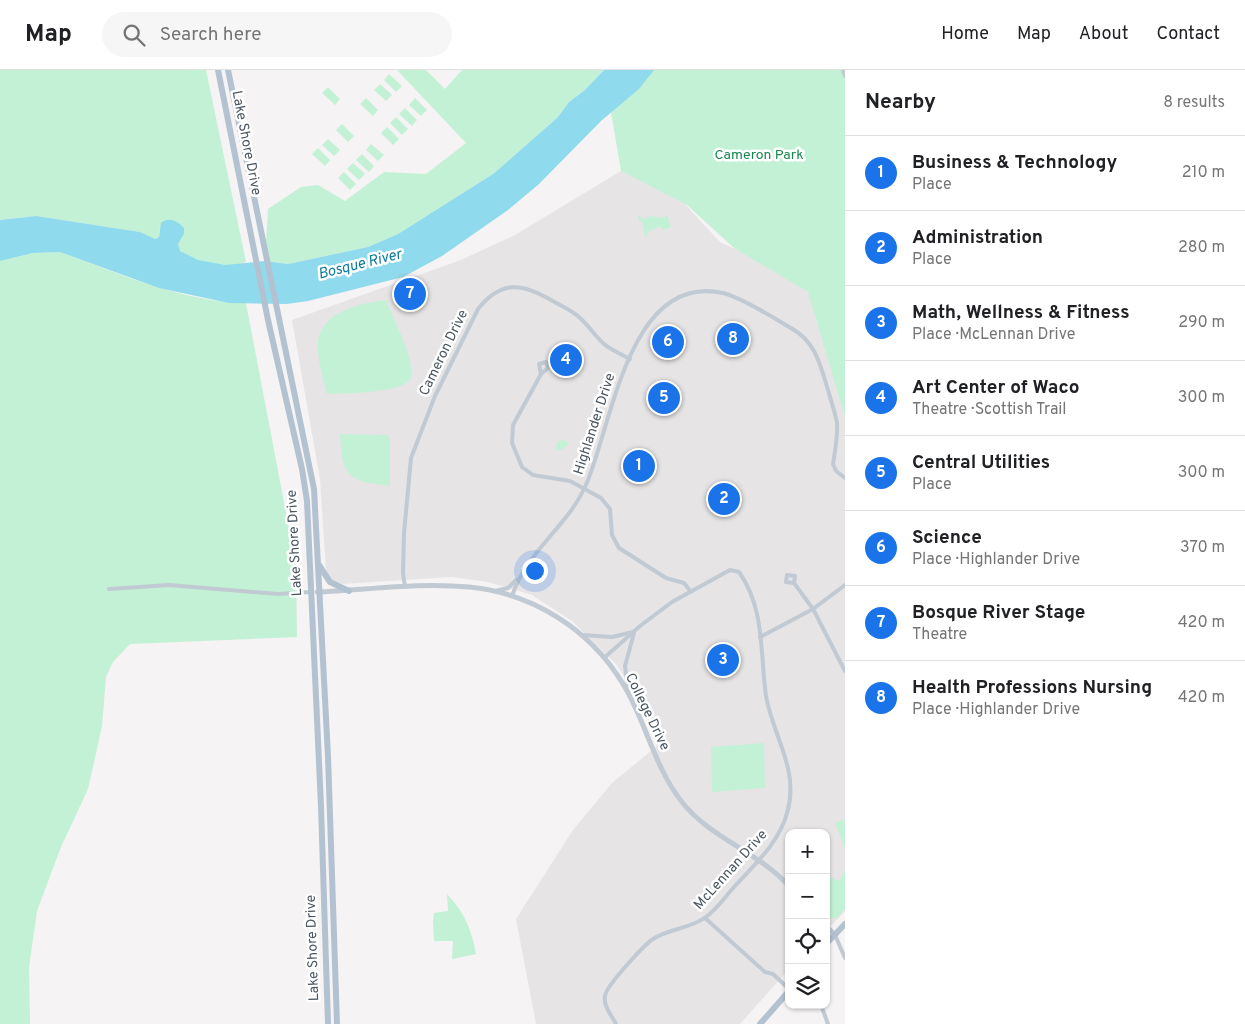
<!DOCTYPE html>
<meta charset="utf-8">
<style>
body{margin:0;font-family:Overpass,sans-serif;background:#f6f6f6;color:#202124}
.controls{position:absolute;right:15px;bottom:15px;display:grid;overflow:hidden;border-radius:10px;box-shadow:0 1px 4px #0004}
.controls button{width:45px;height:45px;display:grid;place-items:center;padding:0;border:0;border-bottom:1px solid #e0e0e0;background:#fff;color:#202124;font:25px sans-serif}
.you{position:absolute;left:534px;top:500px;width:18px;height:18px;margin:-12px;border:4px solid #fff;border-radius:50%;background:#1a73e8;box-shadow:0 0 0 8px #1a73e833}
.badge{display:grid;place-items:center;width:32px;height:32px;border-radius:50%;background:#1a73e8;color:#fff;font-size:16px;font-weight:700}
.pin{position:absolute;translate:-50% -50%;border:2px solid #fff;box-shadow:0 1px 5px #0006}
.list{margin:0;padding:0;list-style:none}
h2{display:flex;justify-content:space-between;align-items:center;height:65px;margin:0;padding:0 20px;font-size:21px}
h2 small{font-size:16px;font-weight:400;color:#757577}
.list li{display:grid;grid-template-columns:32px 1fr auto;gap:15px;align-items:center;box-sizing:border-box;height:75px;padding:0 20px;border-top:1px solid #e0e0e0}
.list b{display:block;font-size:19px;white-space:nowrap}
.list p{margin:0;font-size:16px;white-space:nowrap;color:#757577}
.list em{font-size:16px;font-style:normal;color:#757577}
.icon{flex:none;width:28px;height:28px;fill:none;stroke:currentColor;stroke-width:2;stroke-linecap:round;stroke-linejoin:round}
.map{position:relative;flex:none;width:845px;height:954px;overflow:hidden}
header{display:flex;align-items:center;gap:30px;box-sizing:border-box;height:70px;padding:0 25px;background:#fff;border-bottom:1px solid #e0e0e0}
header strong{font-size:24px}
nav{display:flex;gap:28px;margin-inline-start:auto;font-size:18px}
.search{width:350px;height:45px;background:#f6f6f6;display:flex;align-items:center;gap:12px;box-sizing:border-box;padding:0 18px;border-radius:28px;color:#757577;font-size:19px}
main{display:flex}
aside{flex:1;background:#fff}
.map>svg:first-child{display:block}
.education{fill:#e6e4e5}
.green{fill:#c3f1d5}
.water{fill:#90daee}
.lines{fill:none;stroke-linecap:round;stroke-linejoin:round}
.minor{stroke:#c1cad2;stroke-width:4}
.tertiary{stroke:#c1cad2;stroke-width:5}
.primary{stroke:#b3c2d1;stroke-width:6}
.labels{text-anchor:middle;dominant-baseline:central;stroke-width:5;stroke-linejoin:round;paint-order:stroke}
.street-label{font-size:14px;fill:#4a5661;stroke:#fff}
.park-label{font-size:14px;fill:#17864f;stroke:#fff}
.water-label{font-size:15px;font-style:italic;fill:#0c7c9b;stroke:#fff}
</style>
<header>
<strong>Map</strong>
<div class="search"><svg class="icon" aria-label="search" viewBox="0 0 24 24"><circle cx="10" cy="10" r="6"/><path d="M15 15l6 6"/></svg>Search here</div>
<nav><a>Home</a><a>Map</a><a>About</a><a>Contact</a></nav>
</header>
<main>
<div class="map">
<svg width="845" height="954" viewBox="0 0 845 954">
<rect width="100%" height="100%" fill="#f5f3f3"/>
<path class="education" d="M621,101L682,131L720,172L761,191L812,225L816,250L829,284L845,347V841L826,861V763H789V899L740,954H536L516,849L573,760L612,713L657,676L642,635L616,594L572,551L532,525L488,512L452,507L342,514L331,509L326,500L320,409L292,250L461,190L515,165Z"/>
<g class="green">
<path d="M0,0H206L246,192C230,200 189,193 178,178V174L184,164L160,157L159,167L154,169L140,162L36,146L0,150Z"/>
<path d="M397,0H426L445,19L462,0H604L585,20L569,32L557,48L493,104L398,164L368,177L288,194L265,191L268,139L301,117L318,115L345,131L384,102L426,104L466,73Z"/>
<path d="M649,0H845V347L808,222L734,178L687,135L621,101L611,42Z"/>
<path d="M389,4L402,16L396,22L384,10Z"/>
<path d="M380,14L392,25L386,31L374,20Z"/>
<path d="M328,17L340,29L335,35L322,23Z"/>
<path d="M366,28L378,40L373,46L360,34Z"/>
<path d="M415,28L427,40L421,46L409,35Z"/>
<path d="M405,38L417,50L412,56L399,44Z"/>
<path d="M396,47L408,59L402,65L390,53Z"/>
<path d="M342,54L354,66L348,72L336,60Z"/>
<path d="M387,57L399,69L393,75L381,63Z"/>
<path d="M328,69L340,80L334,86L322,75Z"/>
<path d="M371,74L384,85L378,91L366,80Z"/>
<path d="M318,78L330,90L325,96L312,84Z"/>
<path d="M362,84L374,96L369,102L356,90Z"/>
<path d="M353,93L365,104L359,110L347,99Z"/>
<path d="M344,102L356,114L350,120L338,108Z"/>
<path d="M647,142L648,146L664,148L667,145L671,157L663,160L661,156L647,162L648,165L645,166L642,151H639L638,146L640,145L642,149L647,148Z"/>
<path d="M60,182C118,203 183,232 246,233L296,495L297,567L130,574L113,592L106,607L102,656L88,719L61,777L37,841L29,897L30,954H0V191L33,183Z"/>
<path d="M386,230C392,246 416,292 411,307C406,324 343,323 327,324C323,310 319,296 318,282C314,243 356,234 386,230Z"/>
<path d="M340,364L387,365L390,368V416C347,411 342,407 340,364Z"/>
<path d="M562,370L569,373L563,379L556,380L557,372Z"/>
<path d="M764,673L765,718L712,722L711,677Z"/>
<path d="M845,749V778L835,753Z"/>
<path d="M845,800V839L837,848H831L826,845V806L839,811Z"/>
<path d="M447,824C464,842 472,860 476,884L452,889L453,871H434L433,850L434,843L448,841Z"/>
</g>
<path class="water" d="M604,0H654L639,19L601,51L539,114L508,140L442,186L403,207L308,231L287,234L229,233L159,218L60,182L33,183L0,191V150L36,146L140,162L155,169L159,167L161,153C169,146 178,151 184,158V164L178,174L180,181L198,190L225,195L265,191L288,194L368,177L398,164L493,104L557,48L569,32L585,20Z"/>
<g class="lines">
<g class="minor">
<path d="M843,0L845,6"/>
<path d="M541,304L539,294L546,292L548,298L541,304L513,355L512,373L522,397L533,405L570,411L601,428L610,439L612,465L619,478L666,508L684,513L691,522"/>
<path d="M794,513L786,512L787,505L795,506L794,513L813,539L845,601"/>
<path d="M405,517L403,503L404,463L411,388L435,326L478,239C501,210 522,213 551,230C561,236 572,240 580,248C589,256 595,266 604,274C611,280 621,284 630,289"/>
<path d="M109,519L169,515L278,524L310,522"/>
<path d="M495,521L508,518L516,510"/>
<path d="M512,526C527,481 566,458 585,417C612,359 627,202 723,223C741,227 774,248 791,258C816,272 820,294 828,320C831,331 835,342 837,353C838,366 835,381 833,394L836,401L845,408"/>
<path d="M582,565L612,567L633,562"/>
<path d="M760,567L813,539L845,515"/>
<path d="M604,588L640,556L672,532L730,500L739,502C765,538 760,584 766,626C773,667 800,700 787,743C779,773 754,795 734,817C725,827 717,839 706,847C690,859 670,858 653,869C644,875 606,916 605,926C603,936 612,946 616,954"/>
<path d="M628,619L625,596L634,563"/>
<path d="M705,848L765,902L773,904L789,919"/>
<path d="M835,865L845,888"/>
<path d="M821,935L828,954"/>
</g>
<g class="tertiary">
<path d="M317,522C367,520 419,512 469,517C532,523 590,559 623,614C646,651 654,697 682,732C710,768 757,781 789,816"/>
<path d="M826,856L835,865"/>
</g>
<g class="primary">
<path d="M218,0L268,250L302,399L307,431L321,736L328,954"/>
<path d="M228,0L314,419L328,686L337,954"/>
<path d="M319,495L330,512L349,521"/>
<path d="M826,874L845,854"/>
<path d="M760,954L789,921"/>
</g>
</g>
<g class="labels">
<g class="street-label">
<text transform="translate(246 73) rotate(79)">Lake Shore Drive</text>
<text transform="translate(444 283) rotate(-64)">Cameron Drive</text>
<text transform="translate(595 354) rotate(-72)">Highlander Drive</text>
<text transform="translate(295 473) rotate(-93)">Lake Shore Drive</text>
<text transform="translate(647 642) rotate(64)">College Drive</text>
<text transform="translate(731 800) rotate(-48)">McLennan Drive</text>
<text transform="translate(313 878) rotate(-92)">Lake Shore Drive</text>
</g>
<g class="park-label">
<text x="759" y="85">Cameron Park</text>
</g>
<g class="water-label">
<text transform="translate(360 195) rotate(-14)">Bosque River</text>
</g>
</g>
</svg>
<div class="controls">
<button>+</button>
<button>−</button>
<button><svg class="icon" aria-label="locate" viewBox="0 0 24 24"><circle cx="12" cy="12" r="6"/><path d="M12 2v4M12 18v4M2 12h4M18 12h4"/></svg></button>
<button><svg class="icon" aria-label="layers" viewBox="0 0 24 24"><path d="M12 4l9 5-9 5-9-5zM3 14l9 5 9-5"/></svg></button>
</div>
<div class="you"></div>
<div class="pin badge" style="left:639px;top:396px">1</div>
<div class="pin badge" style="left:724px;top:429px">2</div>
<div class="pin badge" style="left:723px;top:590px">3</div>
<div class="pin badge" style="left:566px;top:290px">4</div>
<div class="pin badge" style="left:664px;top:328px">5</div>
<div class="pin badge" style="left:668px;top:272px">6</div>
<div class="pin badge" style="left:410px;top:224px">7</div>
<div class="pin badge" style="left:733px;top:269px">8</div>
</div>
<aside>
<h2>Nearby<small>8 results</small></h2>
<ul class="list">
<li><span class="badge">1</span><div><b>Business &amp; Technology</b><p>Place</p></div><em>210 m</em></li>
<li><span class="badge">2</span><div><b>Administration</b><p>Place</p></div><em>280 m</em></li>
<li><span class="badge">3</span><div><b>Math, Wellness &amp; Fitness</b><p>Place · McLennan Drive</p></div><em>290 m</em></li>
<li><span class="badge">4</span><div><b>Art Center of Waco</b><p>Theatre · Scottish Trail</p></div><em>300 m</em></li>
<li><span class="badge">5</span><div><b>Central Utilities</b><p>Place</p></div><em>300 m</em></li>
<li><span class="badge">6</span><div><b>Science</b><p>Place · Highlander Drive</p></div><em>370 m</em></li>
<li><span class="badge">7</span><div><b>Bosque River Stage</b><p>Theatre</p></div><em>420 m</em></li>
<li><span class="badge">8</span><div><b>Health Professions Nursing</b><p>Place · Highlander Drive</p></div><em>420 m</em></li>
</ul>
</aside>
</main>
